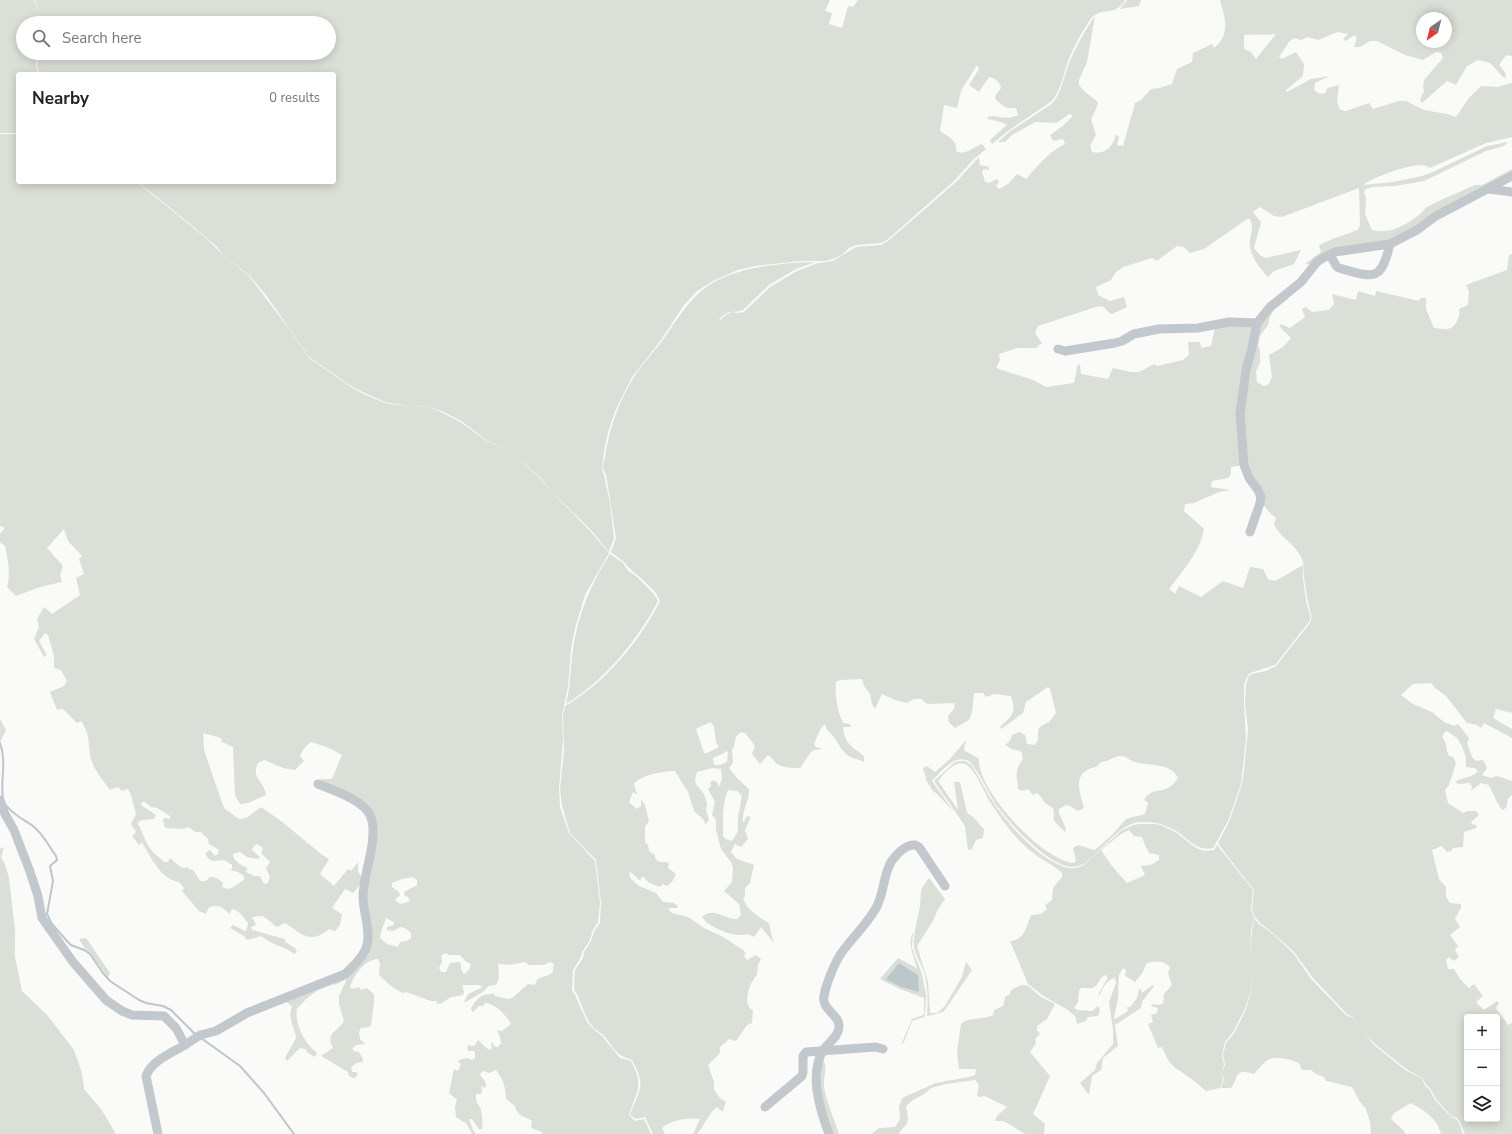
<!DOCTYPE html>
<meta charset="utf-8">
<style>
body{margin:0;font-family:"Nunito Sans",sans-serif;background:#f6f6f6;color:#222}
.controls{position:absolute;right:12px;bottom:12px;display:grid;overflow:hidden;border-radius:4px;box-shadow:0 2px 10px #0003}
.controls button{width:36px;height:36px;display:grid;place-items:center;padding:0;border:0;border-bottom:1px solid #e0e0e0;background:#fff;color:#222;font:20px sans-serif}
.compass{position:absolute;left:1416px;top:12px;width:36px;height:36px;border-radius:50%;background:#fff;box-shadow:0 2px 10px #0003;rotate:215deg}
.list{margin:0;padding:0;list-style:none}
h2{display:flex;justify-content:space-between;align-items:center;height:52px;margin:0;padding:0 16px;font-size:17px}
h2 small{font-size:13px;font-weight:400;color:#767676}
.icon{flex:none;width:22px;height:22px;fill:none;stroke:currentColor;stroke-width:2;stroke-linecap:round;stroke-linejoin:round}
.map{position:relative;flex:none;width:1512px;height:1134px;overflow:hidden}
.search{position:absolute;background:#fff;box-shadow:0 2px 10px #0003;left:16px;top:16px;width:320px;height:44px;display:flex;align-items:center;gap:10px;box-sizing:border-box;padding:0 14px;border-radius:22px;color:#767676;font-size:15px}
.panel{position:absolute;background:#fff;box-shadow:0 2px 10px #0003;left:16px;top:72px;width:320px;height:112px;border-radius:4px}
.map>svg:first-child{display:block}
.green{fill:#dadfd7;fill-rule:evenodd}
.water{fill:#bbc7cb}
.lines{fill:none;stroke-linecap:round;stroke-linejoin:round}
.stream{stroke:#bbc7cb;stroke-width:2}
.minor{stroke:#c3c8cc;stroke-width:9}
</style>
<div class="map">
<svg width="1512" height="1134" viewBox="0 0 1512 1134">
<rect width="100%" height="100%" fill="#fafaf8"/>
<g class="green">
<path d="M0,0H34L39,13L38,23H23V53H37L36,65L38,74H18V133H0Z"/>
<path d="M35,0H830L825,11L832,13L829,24L842,28L848,6L853,7L858,0H1125C1124,2 1122,6 1119,7C1109,16 1099,5 1088,23C1080,35 1072,50 1067,64C1063,77 1060,91 1052,101L1008,131L992,144L990,140L1007,125L1001,122L988,119L987,117C996,113 1003,122 1018,115L1016,108H1006L996,100L995,96L1001,88C999,81 995,78 989,77L979,92L969,85L979,69L977,65L961,91L957,108L944,105L940,131C948,136 958,141 956,151C965,156 973,147 982,144L986,149L974,159L954,181L887,240L881,243L856,245L849,248L842,255L833,259L825,261H800L755,266L738,270L713,281L697,291L684,305L661,340L632,377L616,409L609,429L605,445L602,469L604,475L610,503L614,538L609,552L592,531L552,492L541,478L510,452L488,441L461,421L444,412L426,406L410,407L385,402L369,395L354,388L309,357L266,295L249,275L224,256L217,247L195,228L138,182H334V74H39L37,65L38,53H329V23H39V13Z"/>
<path d="M1127,0H1141L1139,6L1120,9Z"/>
<path d="M1220,0H1512V56L1506,55L1499,65L1505,72L1506,78L1503,77L1490,63L1478,60L1467,66L1456,85L1447,81L1422,103L1420,100L1424,91L1423,86L1424,80L1443,58L1441,53L1436,52L1423,60L1405,55L1377,41H1370L1360,47H1354L1357,37L1353,36L1346,41L1343,39L1348,34L1338,32L1318,40L1308,37L1301,40L1294,38L1289,42L1279,57L1282,59L1296,52L1304,64L1303,76L1286,90L1287,92L1311,79L1330,76L1315,83L1314,90L1320,94L1326,93L1327,88L1339,85L1337,102L1340,110L1346,111L1369,103L1373,109L1399,101H1406L1424,110L1447,114L1456,117L1469,98L1481,86L1497,87L1512,83V137L1486,143L1430,168C1427,166 1424,165 1421,165C1408,165 1373,177 1363,185L1393,182L1422,176L1433,172L1487,146L1508,142L1504,146L1486,151L1424,181L1395,186L1373,187L1366,189L1364,192L1366,197L1365,214L1372,230C1390,235 1406,225 1420,214C1423,211 1426,207 1429,206C1444,198 1460,192 1475,185H1482L1512,169V174L1397,239L1353,247L1312,265L1305,264L1321,252L1319,245L1335,238L1358,230L1360,225L1359,188L1282,217L1274,216L1260,207L1253,212L1261,222L1254,248L1261,256L1266,258L1301,250L1294,264L1274,271L1268,277C1259,267 1248,254 1250,240C1251,232 1254,228 1250,219H1247L1204,249L1190,253L1184,247L1177,246L1157,261L1152,258L1123,267L1116,272L1111,280L1096,287L1098,295L1110,301L1124,297L1127,307L1112,314L1108,312L1104,307L1099,306L1038,326L1035,333L1042,343L1036,348H1017L999,354L1000,360L996,368L1033,380L1046,387L1074,383L1076,375L1077,366L1080,364L1081,374L1108,379L1113,368L1131,372H1139L1154,364L1157,366L1183,360L1189,355L1188,342H1200L1201,348L1211,346L1215,328L1237,325L1255,327L1245,364L1243,465L1231,467V473L1228,478L1212,481L1211,487L1230,490L1219,492L1194,503L1185,504L1184,511L1204,529C1200,552 1183,570 1169,589L1175,594L1179,586L1201,597L1223,581L1243,588L1250,567L1263,569L1268,579L1275,581L1303,565C1304,570 1302,574 1303,578C1304,587 1307,610 1311,616L1309,622L1275,665L1250,673L1247,677L1244,685V704L1246,739L1241,784L1228,821L1213,848C1198,852 1189,840 1178,832C1168,826 1158,822 1146,822C1141,822 1136,822 1131,824C1112,833 1100,852 1084,864C1080,865 1076,867 1072,867C1047,865 1009,823 995,803C986,789 980,773 969,761C954,754 942,771 932,781L954,812L937,794L933,791L926,780V777L923,769V768L927,766L935,772L949,760L966,740L964,750C969,754 974,755 979,759C977,790 1043,861 1074,863L1076,860L1073,848L1078,845C1084,846 1088,849 1095,850L1113,834L1126,819L1145,814L1148,803L1144,800C1151,788 1158,793 1168,788C1172,786 1175,782 1178,778C1170,761 1147,767 1132,761C1128,759 1126,756 1121,756C1113,756 1109,762 1101,762C1097,768 1093,767 1087,770C1073,778 1081,796 1084,808L1078,811L1070,806L1066,805L1059,809V813L1066,829L1065,832L1055,822L1053,818L1054,814L1053,808L1045,803L1041,797L1037,793L1033,795L1028,789L1021,791L1018,789C1017,775 1014,771 1023,759L1021,751L1012,749L1005,745L1010,741L1012,735L1019,732L1025,735L1027,744L1035,745L1038,740V730L1041,726L1049,722L1056,713L1050,689L1048,687L1026,702L1023,713L1001,729L1000,727C1012,715 1017,714 1011,696L994,694L986,697L983,693H974L972,713L969,720L955,728L949,722L948,716L954,709L955,703L928,704L924,702L922,699H914L907,703L895,700L882,694L875,709L872,704L870,694L864,686L862,679L840,680L836,682C835,696 837,710 843,723L850,724L851,727H843C845,745 852,746 864,756V762C857,758 850,759 844,752C838,745 835,736 827,730L825,724L821,728L814,744L816,747L823,749L814,750L811,752L800,768C793,768 783,768 777,764C774,761 772,758 768,755L760,764L752,754L755,746L746,734L742,732C735,734 735,741 734,747L732,749L733,763L729,768L737,778L749,789C750,800 742,809 743,822H744L746,817L750,816V819L745,830L748,839L741,847L735,844L731,852L737,859L754,865L750,883L745,888V896L743,899C749,912 758,916 769,923L771,933L774,943L761,927L754,937C748,933 746,935 739,935C729,935 707,926 702,917C714,906 725,920 737,919L741,915L739,904L724,891L732,882L733,868L731,862L721,849L716,830V820L712,815L715,802L708,789L711,786L710,783L713,780L717,782L719,787L722,779L721,769L713,768L697,772L695,779L696,784L704,794L707,804L706,811L709,819L707,823L705,824L704,820L694,811L688,792L675,771C664,771 640,775 634,784L637,795L633,792L629,802L637,809L641,806V799L645,805L649,821L645,827V842L648,845L649,851L655,855V858C659,865 663,860 669,863L668,868L676,874L672,882L667,886L663,884L659,887L648,882L644,877H642L640,880L638,879L633,874L629,872L630,878L639,886L656,893L663,902L674,903L678,906L677,908H669V910L672,913L688,917L704,928L723,937L743,950L746,953L744,956L747,960L756,955L761,959L758,965L757,975C750,981 741,1005 753,1010L752,1023L747,1025L736,1041L729,1039L720,1047V1053L708,1065L714,1082V1090L720,1098L726,1102L723,1111H721L717,1107C707,1115 705,1125 697,1134H693L700,1119C689,1117 670,1120 662,1128L665,1134H653L645,1117L636,1119L630,1115C639,1089 647,1087 632,1060C615,1055 615,1049 604,1036C601,1032 595,1030 592,1026C586,1019 581,1003 577,994L574,990L575,970L583,958L584,952L590,943L595,930L600,923L601,903L596,860L570,833L562,806L560,789L564,749L563,715L565,706C604,684 640,641 660,601L655,592L642,579L630,569L624,562L611,552L616,538L606,474C605,473 604,471 603,469C603,466 604,460 605,457C609,429 619,401 634,377C642,364 653,353 662,341C678,319 690,296 714,282C744,266 781,263 815,262L796,269L769,285L743,310C731,314 731,308 719,319L720,320L727,314L732,312L738,313L744,312L770,287L797,271L818,263L833,261L856,247L881,245L888,241L956,182L979,157L980,165L989,167V170L984,169L982,171L985,182L989,183L997,179L999,182L996,186L999,189L1008,184L1017,174L1026,179C1038,166 1048,152 1065,144L1063,139L1053,141L1050,135C1056,131 1069,122 1073,115L1069,114L1061,120L1056,123L1035,122L1012,135L1005,142H998L1009,132L1053,103C1061,92 1064,78 1068,66C1074,50 1085,30 1095,16L1087,62L1079,80V85L1083,90L1098,102L1096,109L1091,119L1096,135L1090,146L1092,152C1106,155 1113,146 1116,134L1119,137L1117,145L1123,146L1135,103L1141,100L1151,89L1160,88L1172,84L1177,69L1192,62L1193,53L1212,44L1214,48C1231,34 1225,18 1220,0ZM1422,18H1446V42H1422ZM1276,34L1256,59L1251,52L1244,49V35ZM710,722L714,726L716,742L719,747L707,753H704L696,729ZM728,751L727,762L720,765H714L713,758ZM728,790L737,791L742,796L738,817V831L732,841L726,839L723,836C723,821 722,804 728,790Z"/>
<path d="M0,134H18V182H137L207,239L224,256L248,275L290,330L309,358L354,389L368,396L385,403L410,407L426,406L443,413L460,422L487,441L510,452L540,478L552,492L591,532L609,553L585,595L575,628L571,649L568,687L562,715L563,739L559,789L560,807L569,833L595,861L600,903L598,922L593,930L589,942L582,952L581,957L573,970L572,991L575,995L587,1022L591,1027L602,1036L620,1058L631,1061C645,1087 636,1091 629,1115L635,1121L644,1119L651,1134H542V1132L531,1128L532,1121C524,1116 517,1116 515,1106L506,1099C506,1089 503,1078 496,1070L489,1073L483,1071L480,1074C482,1079 488,1081 485,1088L481,1086L482,1091L481,1094H476C475,1104 479,1103 481,1110C482,1115 483,1124 482,1129H479L472,1119H469L473,1130L476,1134H472L467,1124L456,1117L455,1107L457,1100L449,1093L454,1069L458,1071L461,1064L458,1062L459,1060L467,1058L472,1060L475,1058V1053L474,1051H468L467,1047L469,1045L472,1046L475,1045L478,1040C482,1043 485,1048 490,1050L492,1048L491,1044L492,1042L495,1047H498L501,1043L500,1037L497,1030L502,1031L511,1024C506,1015 495,1003 485,1003L483,1006H479L473,1012L471,1009C473,1004 478,997 484,995C487,994 489,995 493,993L495,996L508,999L512,998L528,984L535,985C538,974 546,979 553,972V968L554,964L550,962L544,965H529L525,962L509,965L498,964C499,971 500,979 496,985L488,986L484,991L466,1002H464L468,994L483,987L479,985H462L464,992L463,995L451,997L442,1003L437,1004V1001H431L406,992L403,993C392,988 388,983 379,975L380,964L378,959C364,960 354,975 350,987L351,989L359,987L361,990L367,988L374,994V1003L371,1025L369,1027L361,1028L359,1032L360,1039L365,1044L356,1045L352,1049L354,1051L359,1052L363,1059V1062C357,1062 354,1064 351,1068L352,1072H356L358,1074L356,1077L354,1078L349,1076L348,1072L321,1056L333,1048C324,1033 340,1030 344,1021L339,1004V996L347,979L335,985L334,984C326,987 317,990 311,995C305,999 302,1005 297,1008C294,1024 305,1044 317,1053L315,1057L308,1053L305,1049L300,1048L287,1061L285,1058L296,1038C295,1028 287,1017 292,1007L284,999L345,975L366,950L364,897L370,814L319,783L321,779H332L342,755L329,748L311,742C306,745 302,751 300,756L304,761L295,770L283,768L265,760L259,762C249,777 265,782 266,795L248,803L240,804L235,795L233,747L222,742L221,738L203,733L204,750L221,800L225,809L239,819L246,818L261,807L281,821L321,854L329,859L320,874L334,886L348,869L351,871L358,862V872L364,880L353,893L345,889L332,908L342,914L340,925L335,931L329,929C310,945 302,934 285,923L277,927L263,916L252,917L256,925L251,927L252,930L285,939V942L295,948L297,952L294,954C284,946 271,945 261,936L247,940L244,936L230,928L233,925L245,931L247,929L248,923L241,914L234,909L231,910L230,914C223,908 219,904 209,907L206,914L199,911L182,891L184,888L179,882C160,879 151,857 142,842L139,845L132,836L136,832L131,824L136,814L131,795L128,789L122,791L118,787L110,790C102,779 92,768 90,754C88,740 90,734 81,721L77,723L63,709L57,710L50,692L64,686L67,681L61,670L54,668V656L48,635L45,633L39,641L47,655L44,657L34,639L39,627L37,619L44,607L52,614L80,595L76,578L84,574L79,559L82,556L68,541L64,529L47,548L63,566L60,575L62,582L40,587L16,596L7,587C11,573 8,561 5,546L0,542V534L5,528L0,526ZM142,802H145L151,807L157,808L170,816V819L165,818L163,819L164,825L166,828L182,829L189,827L195,832H201L208,839L209,844L219,850L218,854L215,856L210,850L205,853C212,869 222,854 230,864H232V869L229,870L238,872L244,876V880L232,888L227,889L222,887L223,883C219,879 216,877 210,877L206,881H200L193,870L189,869L187,867C180,870 176,862 170,858L168,862H164C161,858 158,857 155,854C148,848 143,835 140,827L138,825V822L142,820L154,819L156,815L141,805ZM257,844L263,848L261,853L270,862L266,868L270,877L268,883L264,884L260,876H254L246,872L247,868C241,865 233,861 233,854L240,852L247,857L258,859L260,857L252,850L253,847ZM413,877L417,880V885L404,892L405,896L408,897L410,900L408,902L400,904L396,901V898L400,896L399,892L392,887V883L402,879ZM386,918L394,922V925L387,927V930L394,931L400,927L405,928L411,933V938L407,941L400,942L398,947L387,944L380,938C381,930 384,925 386,918ZM445,953L450,955H460L465,961L471,964L469,970L464,974L461,969V963L458,962L450,963L446,972H441L439,968L442,962L441,956Z"/>
<path d="M1512,254V713L1496,709L1493,718L1512,729V738L1484,723L1481,728L1477,725L1467,723L1446,696L1435,688L1431,683L1413,684L1401,695L1413,704L1432,712L1444,722L1454,726L1458,724L1469,738L1467,743L1472,757L1476,761L1483,760L1487,768L1482,775L1491,778L1497,776L1512,781V795L1508,799L1506,808L1502,810L1498,804L1489,785L1481,783L1471,791L1472,787L1470,783L1459,784L1455,782C1462,777 1473,778 1478,771L1475,768L1466,767V758L1462,746L1457,738L1447,731L1444,733L1442,737C1448,743 1445,749 1449,756L1453,757L1456,763L1449,785L1445,790L1448,803L1463,813L1468,811H1476L1479,815L1471,822L1472,824L1477,825L1476,828L1464,832L1463,847L1453,848L1451,851L1447,852L1442,846L1432,850L1439,879L1446,887V897L1450,903L1461,904V908L1455,919L1460,927L1450,935L1458,946L1455,950L1459,957L1454,961L1449,957L1446,960L1448,969H1454L1460,979L1469,988L1474,984L1483,996L1476,1002L1484,1010L1497,1001L1499,1003L1496,1008L1508,1025L1512,1023V1134H1465L1460,1122L1457,1118L1451,1116L1436,1099L1430,1088L1427,1086L1422,1078L1406,1069L1375,1044L1362,1031L1352,1017L1347,1014L1313,978L1294,952L1274,934L1260,923L1255,917L1252,910L1254,890L1225,853L1218,843L1229,822L1242,784L1244,771L1248,730L1245,704L1246,685L1248,678L1251,674L1266,671L1276,666L1310,623L1312,616C1309,610 1305,586 1304,577C1303,571 1305,566 1302,559C1295,543 1280,538 1274,524L1276,518C1243,494 1241,424 1245,387C1246,375 1251,363 1253,351C1256,341 1257,329 1263,319C1268,311 1280,303 1288,297V299L1275,309L1270,316L1268,325L1260,336L1258,345L1260,350V363L1256,371L1257,382L1264,386L1269,384L1272,377L1269,355L1283,347L1291,338L1279,326L1281,324L1290,328L1305,317L1302,309L1306,307L1312,312L1329,310L1334,304L1332,294L1356,300L1358,291L1375,296L1376,291L1419,301L1420,298H1426V309L1434,328C1446,329 1451,332 1457,321C1459,316 1460,314 1459,309L1468,305L1469,291L1466,285L1507,270L1509,255ZM1467,1017H1497V1119H1467Z"/>
<path d="M610,554L623,563L628,571L635,575L654,594L658,601C638,640 603,682 566,704C571,686 570,667 573,649C578,614 591,584 610,554Z"/>
<path d="M0,719L6,730L0,742Z"/>
<path d="M959,761H965L971,765C980,777 986,792 995,805C1010,827 1043,863 1069,868C1075,869 1079,867 1084,865L1121,831L1133,825L1140,824H1155L1161,825L1177,833L1192,845L1198,849L1205,851L1214,850L1217,845L1253,890L1251,910L1254,917L1251,930L1250,954L1252,986L1245,1009L1233,1032L1225,1042L1222,1055L1224,1065L1221,1074L1223,1079L1220,1088L1206,1091L1193,1080L1174,1067L1168,1060L1162,1047L1158,1048L1148,1024L1153,1022L1151,1015L1157,1013L1158,1008L1151,1006L1152,1004L1159,1005L1163,1003L1164,994L1172,985L1168,973L1170,967C1163,961 1155,960 1146,964L1143,972L1135,982L1125,976L1126,970L1123,968L1119,975L1118,999L1114,1017L1115,1019L1128,1011L1127,1007H1130L1137,998L1139,989L1141,990L1142,993L1153,985L1154,986L1142,1002L1141,1008L1115,1025L1118,1046L1103,1058L1101,1070L1092,1076L1089,1095L1080,1083L1095,1070L1097,1063L1113,1044V1029L1109,1002L1116,983L1115,978C1106,980 1103,988 1100,995H1098L1108,977L1105,975L1101,978L1096,986L1092,988H1081L1079,991L1078,1002L1074,1008L1078,1010L1092,1011L1098,1006L1100,1010L1098,1016L1088,1017L1086,1021L1077,1024L1075,1016L1068,1010L1045,997L1028,984L1010,941C1025,940 1026,927 1031,915L1041,914L1047,909L1045,905L1052,900L1053,888L1062,877V873C1053,864 1041,860 1032,852C1016,840 1001,819 990,802C985,794 975,768 965,764C955,760 944,774 938,781L958,810L954,782H960L967,813L973,817L984,829L983,838L976,840L972,849L968,850L965,826L934,781L955,762ZM1129,830L1134,836L1142,837L1145,845L1149,853L1159,855V860L1151,865L1141,866L1145,875L1127,883L1112,866L1101,850L1121,834Z"/>
<path d="M4,847L1,858L5,864L9,878L15,930V957L22,991L47,1015L74,1050L82,1073L84,1089L101,1109L116,1134H0V849Z"/>
<path d="M929,878L945,899L938,909L933,921L917,946L928,982L930,1013H937L945,1006L962,977L966,962L972,970L947,1007L943,1012L928,1016H927C928,1001 928,986 924,972C921,963 915,956 914,946C913,932 918,920 920,906C922,889 918,893 929,878Z"/>
<path d="M1254,918L1259,924L1274,935L1293,953L1311,979L1346,1015L1352,1018L1374,1045L1405,1070L1421,1078L1426,1087L1429,1089L1435,1100L1451,1117L1456,1119L1459,1123L1463,1134H1441C1437,1117 1424,1111 1411,1103L1394,1113L1391,1119L1403,1130L1406,1134H1371L1370,1122L1366,1109L1360,1102L1352,1087L1326,1081L1324,1077L1316,1074L1311,1070H1302L1299,1063C1289,1059 1274,1054 1265,1062C1261,1066 1257,1070 1254,1074C1234,1068 1239,1077 1231,1088H1221L1224,1079L1221,1074L1225,1065L1223,1055L1226,1043L1234,1033L1246,1010L1252,986L1250,954L1252,930Z"/>
<path d="M913,932L912,947L915,957L921,971L926,994L925,1015L924,1017L912,1021L904,1042L901,1045L912,1019L921,1016L924,1014V998L900,989L880,979L898,958L917,968C914,957 907,943 913,932Z"/>
<path d="M86,938L110,973L108,977L90,953L85,949L79,939Z"/>
<path d="M1021,985H1027L1041,997L1055,1004L1047,1019L1037,1026V1030L1040,1034L1035,1039L1036,1043L1030,1052L1050,1076L1033,1114L1045,1124L1044,1134H1025L1009,1124L1003,1121H995L997,1116L1007,1107L985,1096L979,1097L977,1095L979,1085L975,1080L946,1084L931,1088L924,1094L913,1100L906,1106C907,1113 910,1121 905,1126C902,1129 901,1130 899,1134H872L879,1128L895,1127L900,1119L899,1107L902,1098L936,1083L969,1077L975,1075L976,1069H959L957,1052L961,1024C966,1017 984,1020 993,1015L994,1010C1005,1005 1003,1008 1005,997L1010,994L1011,990Z"/>
<path d="M822,1058C829,1067 823,1076 824,1086C826,1102 834,1118 839,1134H832L819,1090Z"/>
</g>
<path class="water" d="M899,963L918,975L919,992L901,987L886,979Z"/>
<g class="lines">
<g class="stream">
<path d="M0,743C7,762 0,780 3,799"/>
<path d="M6,805C13,815 23,819 33,826C43,834 49,846 56,856L57,860L50,866L53,881L47,914L52,924L67,941L71,945L84,950L90,954L103,973L110,981L139,1000L146,1003L163,1006L171,1010L196,1035"/>
<path d="M201,1038L240,1066L264,1093L294,1134"/>
</g>
<g class="minor">
<path d="M1489,189L1512,192"/>
<path d="M1330,255L1337,267L1339,268C1374,278 1381,282 1390,244"/>
<path d="M1058,349L1065,351L1115,343L1122,341L1134,334L1159,329L1198,328L1229,322L1257,323"/>
<path d="M1250,532L1260,503L1261,497L1258,490L1249,478L1244,465L1240,414L1246,370L1252,348L1257,323L1270,307L1301,282L1317,262L1323,258L1335,252L1390,244L1417,230L1436,216L1512,176"/>
<path d="M0,800L5,814L14,830L29,869L38,896L42,918L73,962L106,1000L122,1011L132,1015L164,1016L176,1028L185,1045L200,1035L216,1031L247,1013L345,974C353,967 364,956 367,945C371,930 363,912 363,897C363,871 380,838 370,815C363,800 333,790 318,784"/>
<path d="M765,1107L802,1076L803,1072V1056L806,1052L876,1047L883,1049"/>
<path d="M158,1134L146,1076C152,1060 172,1053 185,1045"/>
<path d="M829,1134C820,1110 808,1073 824,1049C829,1042 839,1036 839,1027C840,1014 821,1010 824,996C826,984 835,962 842,952C853,937 867,924 876,908C884,894 883,876 891,862C896,855 905,844 915,845L919,847L945,886"/>
</g>
</g>
</svg>
<div class="controls">
<button>+</button>
<button>−</button>
<button><svg class="icon" aria-label="layers" viewBox="0 0 24 24"><path d="M12 4l9 5-9 5-9-5zM3 14l9 5 9-5"/></svg></button>
</div>
<svg class="compass" viewBox="-18 -18 36 36"><path d="M0-13l5 13h-10z" fill="#e53935"/><path d="M0 13l5-13h-10z" fill="#767676"/></svg>
<div class="search"><svg class="icon" aria-label="search" viewBox="0 0 24 24"><circle cx="10" cy="10" r="6"/><path d="M15 15l6 6"/></svg>Search here</div>
<section class="panel">
<h2>Nearby<small>0 results</small></h2>
<ul class="list">
</ul>
</section>
</div>
